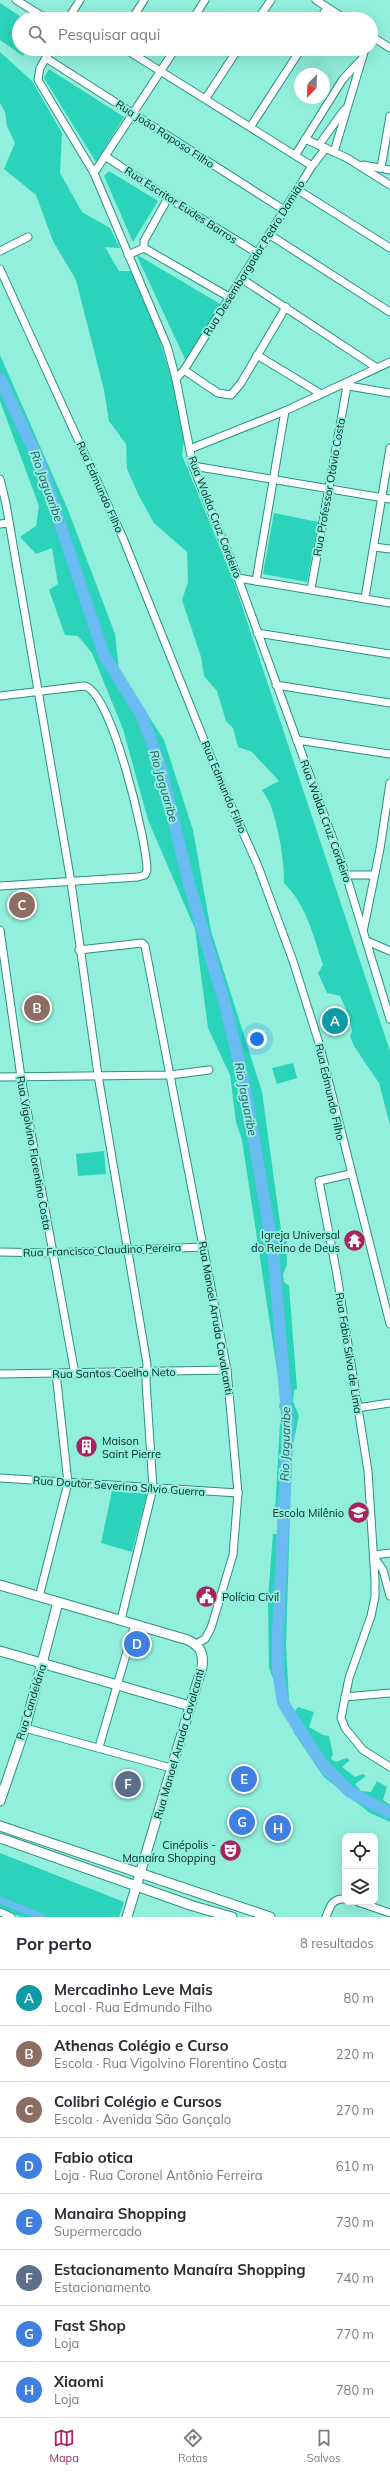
<!DOCTYPE html>
<html lang="pt">
<meta charset="utf-8">
<style>
body{margin:0;font-family:Mulish,sans-serif;background:#f2f2f3;color:#2b2b33}
.controls{position:absolute;right:12px;bottom:12px;display:grid;overflow:hidden;border-radius:8px;box-shadow:0 4px 16px #0002}
.controls button{width:36px;height:36px;display:grid;place-items:center;padding:0;border:0;border-bottom:1px solid #e1e1e2;background:#fff;color:#2b2b33;font:20px sans-serif}
.compass{position:absolute;left:294px;top:68px;width:36px;height:36px;border-radius:50%;background:#fff;box-shadow:0 4px 16px #0002;rotate:203deg}
.you{position:absolute;left:257px;top:1039px;width:14px;height:14px;margin:-10px;border:3px solid #fff;border-radius:50%;background:#1a73e8;box-shadow:0 0 0 6px #1a73e833}
.badge{display:grid;place-items:center;width:26px;height:26px;border-radius:50%;background:#ac2060;color:#fff;font-size:13px;font-weight:700}
.pin{position:absolute;translate:-50% -50%;border:2px solid #fff;box-shadow:0 1px 4px #0006}
.list{margin:0;padding:0;list-style:none}
h2{display:flex;justify-content:space-between;align-items:center;height:52px;margin:0;padding:0 16px;font-size:17px}
h2 small{font-size:13px;font-weight:400;color:#7c7c81}
.list li{display:grid;grid-template-columns:26px 1fr auto;gap:12px;align-items:center;box-sizing:border-box;height:56px;padding:0 16px;border-top:1px solid #e1e1e2}
.list b{display:block;font-size:15px;white-space:nowrap}
.list p{margin:0;font-size:13px;white-space:nowrap;color:#7c7c81}
.list em{font-size:13px;font-style:normal;color:#7c7c81}
.icon{flex:none;width:22px;height:22px;fill:none;stroke:currentColor;stroke-width:2;stroke-linecap:round;stroke-linejoin:round}
.map{position:relative;flex:none;width:390px;height:1917px;overflow:hidden}
.search{position:absolute;background:#fff;box-shadow:0 4px 16px #0002;left:12px;right:12px;top:12px;height:44px;display:flex;align-items:center;gap:10px;box-sizing:border-box;padding:0 14px;border-radius:22px;color:#7c7c81;font-size:15px}
.sheet{height:500px;background:#fff}
nav{display:flex;justify-content:space-around;align-items:center;box-sizing:border-box;height:56px;border-top:1px solid #e1e1e2;background:#fff;font-size:11px;color:#7c7c81}
nav a{display:grid;justify-items:center;gap:2px}
nav .on{color:#ac2060}
.map>svg:first-child{display:block}
.green{fill:#2ad3b9}
.lines{fill:none;stroke-linecap:round;stroke-linejoin:round}
.canal{stroke:#69bbf1;stroke-width:7}
.river{stroke:#69bbf1;stroke-width:12}
.minor-casing{stroke:#2c9080;stroke-width:9}
.major-casing{stroke:#2c9080;stroke-width:11}
.minor{stroke:#fff;stroke-width:7}
.major{stroke:#fff;stroke-width:9}
.labels{text-anchor:middle;dominant-baseline:central;stroke-width:4;stroke-linejoin:round;paint-order:stroke}
.street-label{font-size:11px;fill:#002721;stroke:#91efdc}
.poi-label{font-size:11px;fill:#002721;stroke:#91efdc;text-anchor:end}
.water-label{font-size:12px;font-style:italic;fill:#295571;stroke:#91efdc}
</style>
<div class="map">
<svg width="390" height="1917" viewBox="0 0 390 1917">
<rect width="100%" height="100%" fill="#91efdc"/>
<g class="green">
<path d="M0,3L24,19H19V49H28L23,56L0,40Z"/>
<path d="M0,52L32,81L62,133L60,173L82,212L110,228L120,248L105,247L119,271H131L157,331L173,384L185,434L182,455L234,582L390,1051V1125L379,1083L354,1046L350,1036L352,1031L349,1016L340,996L327,993L318,973L323,965C313,935 307,906 284,883C284,857 279,831 271,806C269,801 265,795 262,790L279,781L252,752L238,747L233,728L226,721L217,691L204,676L201,657L182,600L188,582L187,552L154,523L139,496L127,469L126,444L109,421L104,390L76,280L53,241L36,195L4,169L15,143L7,126L5,112L0,103Z"/>
<path d="M49,69L124,117L96,162L44,78Z"/>
<path d="M109,171L158,201L133,242L104,176Z"/>
<path d="M136,254L220,304L186,361Z"/>
<path d="M0,355L68,510L115,634L119,671L164,740L193,830L211,931L262,1092L281,1230L286,1234L287,1265L283,1274L284,1282L289,1286L297,1389L294,1390L293,1401L299,1416L292,1448L286,1646L289,1701L293,1713L298,1707L314,1712L309,1727L323,1735L329,1736L333,1754L331,1759L336,1762L346,1758L350,1760L342,1767L355,1777L363,1774L366,1776L355,1784L361,1791L371,1792L377,1781L387,1787L383,1800L390,1805V1822L370,1813L324,1777L294,1733L269,1668L268,1598L273,1534H277L279,1514L275,1512L280,1422L283,1421L285,1411L279,1408L281,1396L242,1140L236,1122L230,1075L208,1028L195,929L148,820L123,729L92,653L78,636L65,635L49,590L58,584L52,548L36,554L20,537L36,526L39,506L0,401Z"/>
<path d="M274,513L318,522L307,582L263,574Z"/>
<path d="M293,1063L297,1078L277,1084L272,1068Z"/>
<path d="M104,1151L106,1174L78,1176L76,1154Z"/>
<path d="M112,1491L147,1494L132,1552L101,1543Z"/>
<path d="M0,1853L124,1902L119,1917H21L0,1908Z"/>
</g>
<g class="lines">
<path class="canal" d="M0,1900L42,1917"/>
<path class="river" d="M0,379L39,461L104,655L141,714L161,768L189,884L226,1008L244,1083L273,1250L288,1426L278,1631V1671L283,1703L322,1764L350,1792L390,1813"/>
<defs>
<g id="minor">
<path d="M16,0L47,19"/>
<path d="M316,0L345,19"/>
<path d="M68,19L80,0"/>
<path d="M132,19L144,0"/>
<path d="M193,19L205,0"/>
<path d="M258,19L271,0"/>
<path d="M320,19L327,8"/>
<path d="M371,36L390,48"/>
<path d="M51,49L40,68L38,80L94,173L167,346L176,379L193,466L238,578L346,875L390,1019"/>
<path d="M125,49L312,166"/>
<path d="M46,58L284,210"/>
<path d="M206,98L238,49"/>
<path d="M251,126L301,49"/>
<path d="M305,139L347,158L390,185"/>
<path d="M319,145L344,110"/>
<path d="M334,152L365,49"/>
<path d="M296,154L343,79L360,61"/>
<path d="M105,156L168,198L257,253"/>
<path d="M363,165L390,170"/>
<path d="M381,168L390,116"/>
<path d="M94,173L175,49"/>
<path d="M298,190L390,248"/>
<path d="M270,235L390,312"/>
<path d="M144,248L229,297"/>
<path d="M144,248V241L168,198"/>
<path d="M0,251L28,237"/>
<path d="M128,255L144,248"/>
<path d="M0,269L123,538L224,790L258,866L293,961L319,1043L390,1324"/>
<path d="M242,279L377,368"/>
<path d="M257,355L321,394"/>
<path d="M184,370L218,393L231,395L241,383L286,307"/>
<path d="M176,379L184,370L312,166L326,148"/>
<path d="M343,385L390,393"/>
<path d="M190,449L285,411L390,362"/>
<path d="M193,466L390,499"/>
<path d="M0,479L6,504L71,882L98,1075L147,1364L146,1382L153,1488L121,1620"/>
<path d="M0,524L9,523"/>
<path d="M374,547L390,549"/>
<path d="M238,578L390,603"/>
<path d="M256,581L285,411"/>
<path d="M311,589L347,386"/>
<path d="M365,598L390,448"/>
<path d="M257,633L390,654"/>
<path d="M276,685L390,703"/>
<path d="M0,696L84,686C111,689 147,842 147,870L145,875L138,877L0,886"/>
<path d="M297,740L390,754"/>
<path d="M346,875H374"/>
<path d="M364,927L380,849L390,783"/>
<path d="M0,930L21,1077L75,1374"/>
<path d="M367,941L390,951"/>
<path d="M79,950L142,943L145,946L227,1370L238,1493L233,1555L211,1628L205,1639L196,1644"/>
<path d="M0,1077L170,1075L209,1070"/>
<path d="M350,1174L319,1181L337,1275L368,1471L375,1580V1597L371,1616L349,1678L341,1718L345,1728L363,1750L390,1767"/>
<path d="M0,1252L51,1253L204,1247"/>
<path d="M0,1374L227,1370"/>
<path d="M357,1408L390,1403"/>
<path d="M0,1478L238,1493"/>
<path d="M374,1555L390,1553"/>
<path d="M374,1557L383,1570L390,1596"/>
<path d="M39,1597L68,1483L56,1373"/>
<path d="M345,1697L390,1693"/>
<path d="M25,1728L171,1768"/>
<path d="M99,1747L135,1624"/>
<path d="M358,1902L390,1913"/>
<path d="M0,1912L11,1917"/>
<path d="M326,1917C330,1907 332,1898 345,1899"/>
</g>
<g id="major">
<path d="M0,1585L188,1640C200,1646 204,1653 202,1667L127,1917"/>
<path d="M0,1651L190,1706"/>
<path d="M0,1801L25,1728L58,1602"/>
<path d="M0,1826L270,1917"/>
<path d="M0,1838L193,1906L232,1917"/>
</g>
</defs>
<use href="#minor" class="minor-casing"/>
<use href="#major" class="major-casing"/>
<use href="#minor" class="minor"/>
<use href="#major" class="major"/>
</g>
<defs>
<symbol id="temple-disc" viewBox="-11 -11 22 22"><circle r="9.5" fill="#ac2060" stroke="#91efdc"/><path d="M0-6L5-2H3V0L6.5 2.5H4V6H1.5V3h-3V6H-4V2.5H-6.5L-3 0V-2H-5Z" fill="#fff"/></symbol>
<symbol id="building-disc" viewBox="-11 -11 22 22"><circle r="9.5" fill="#ac2060" stroke="#91efdc"/><path d="M-4-6H4V6H1V3H-1V6H-4ZM-2.5-4.3h1.7v1.8h-1.7ZM.8-4.3h1.7v1.8H.8ZM-2.5-1h1.7V.8h-1.7ZM.8-1h1.7V.8H.8Z" fill="#fff"/></symbol>
<symbol id="school-disc" viewBox="-11 -11 22 22"><circle r="9.5" fill="#ac2060" stroke="#91efdc"/><path d="M0-5L7-2L0 1L-7-2ZM-4 1L0 2.5L4 1V4Q0 6-4 4Z" fill="#fff"/></symbol>
<symbol id="civic-disc" viewBox="-11 -11 22 22"><circle r="9.5" fill="#ac2060" stroke="#91efdc"/><path d="M-.6-6.5H3V-4.5H.6V-3L4-1V1h2V6H-6V1h2V-1L-.6-3ZM-1.2 2.5V6h2.4V2.5Z" fill="#fff"/></symbol>
<symbol id="theatre-disc" viewBox="-11 -11 22 22"><circle r="9.5" fill="#ac2060" stroke="#91efdc"/><path d="M-5-5.5Q0-4 5-5.5V0Q5 5 0 6Q-5 5-5 0ZM-3.3-2.5H-1v1.5H-3.3ZM1-2.5H3.3v1.5H1ZM-2.8 1Q0 5.5 2.8 1Z" fill="#fff"/></symbol>
</defs>
<g fill-rule="evenodd">
<use href="#temple-disc" x="342" y="1228" width="25" height="25"/>
<use href="#building-disc" x="74" y="1434" width="25" height="25"/>
<use href="#school-disc" x="346" y="1500" width="25" height="25"/>
<use href="#civic-disc" x="194" y="1584" width="25" height="25"/>
<use href="#theatre-disc" x="218" y="1838" width="25" height="25"/>
</g>
<g class="labels">
<g class="street-label">
<text transform="translate(165 134) rotate(33)">Rua João Raposo Filho</text>
<text transform="translate(181 205) rotate(33)">Rua Escritor Eudes Barros</text>
<text transform="translate(254 258) rotate(-58)">Rua Desembargador Pedro Damião</text>
<text transform="translate(100 487) rotate(66)">Rua Edmundo Filho</text>
<text transform="translate(329 487) rotate(-80)">Rua Professor Otávio Costa</text>
<text transform="translate(215 517) rotate(69)">Rua Walda Cruz Cordeiro</text>
<text transform="translate(224 787) rotate(67)">Rua Edmundo Filho</text>
<text transform="translate(326 821) rotate(70)">Rua Walda Cruz Cordeiro</text>
<text transform="translate(330 1092) rotate(77)">Rua Edmundo Filho</text>
<text transform="translate(34 1153) rotate(80)">Rua Vigolvino Florentino Costa</text>
<text transform="translate(102 1250) rotate(-2)">Rua Francisco Claudino Pereira</text>
<text transform="translate(216 1318) rotate(80)">Rua Manoel Arruda Cavalcanti</text>
<text transform="translate(349 1353) rotate(81)">Rua Fábio Silva de Lima</text>
<text transform="translate(114 1373) rotate(-1)">Rua Santos Coelho Neto</text>
<text transform="translate(119 1486) rotate(4)">Rua Doutor Severino Sílvio Guerra</text>
<text transform="translate(31 1702) rotate(-73)">Rua Candelária</text>
<text transform="translate(179 1744) rotate(-74)">Rua Manoel Arruda Cavalcanti</text>
</g>
<g class="poi-label">
<text x="340" y="1235">Igreja Universal<tspan x="340" dy="13">do Reino de Deus</tspan></text>
<text x="102" y="1441" text-anchor="start">Maison<tspan x="102" dy="13">Saint Pierre</tspan></text>
<text x="344" y="1513">Escola Milênio</text>
<text x="222" y="1597" text-anchor="start">Polícia Civil</text>
<text x="216" y="1845">Cinépolis -<tspan x="216" dy="13">Manaíra Shopping</tspan></text>
</g>
<g class="water-label">
<text transform="translate(47 486) rotate(70)">Rio Jaguaribe</text>
<text transform="translate(164 786) rotate(74)">Rio Jaguaribe</text>
<text transform="translate(246 1099) rotate(79)">Rio Jaguaribe</text>
<text transform="translate(285 1444) rotate(-89)">Rio Jaguaribe</text>
</g>
</g>
</svg>
<div class="controls">
<button><svg class="icon" aria-label="locate" viewBox="0 0 24 24"><circle cx="12" cy="12" r="6"/><path d="M12 2v4M12 18v4M2 12h4M18 12h4"/></svg></button>
<button><svg class="icon" aria-label="layers" viewBox="0 0 24 24"><path d="M12 4l9 5-9 5-9-5zM3 14l9 5 9-5"/></svg></button>
</div>
<svg class="compass" viewBox="-18 -18 36 36"><path d="M0-13l5 13h-10z" fill="#e53935"/><path d="M0 13l5-13h-10z" fill="#7c7c81"/></svg>
<div class="you"></div>
<div class="pin badge" style="left:335px;top:1021px;background:#0f9aa8">A</div>
<div class="pin badge" style="left:37px;top:1008px;background:#8d6e63">B</div>
<div class="pin badge" style="left:22px;top:905px;background:#8d6e63">C</div>
<div class="pin badge" style="left:137px;top:1644px;background:#3f7fe0">D</div>
<div class="pin badge" style="left:244px;top:1779px;background:#3f7fe0">E</div>
<div class="pin badge" style="left:128px;top:1784px;background:#5c6f8a">F</div>
<div class="pin badge" style="left:242px;top:1822px;background:#3f7fe0">G</div>
<div class="pin badge" style="left:278px;top:1828px;background:#3f7fe0">H</div>
<div class="search"><svg class="icon" aria-label="search" viewBox="0 0 24 24"><circle cx="10" cy="10" r="6"/><path d="M15 15l6 6"/></svg>Pesquisar aqui</div>
</div>
<section class="sheet">
<h2>Por perto<small>8 resultados</small></h2>
<ul class="list">
<li><span class="badge" style="background:#0f9aa8">A</span><div><b>Mercadinho Leve Mais</b><p>Local · Rua Edmundo Filho</p></div><em>80 m</em></li>
<li><span class="badge" style="background:#8d6e63">B</span><div><b>Athenas Colégio e Curso</b><p>Escola · Rua Vigolvino Florentino Costa</p></div><em>220 m</em></li>
<li><span class="badge" style="background:#8d6e63">C</span><div><b>Colibri Colégio e Cursos</b><p>Escola · Avenida São Gonçalo</p></div><em>270 m</em></li>
<li><span class="badge" style="background:#3f7fe0">D</span><div><b>Fabio otica</b><p>Loja · Rua Coronel Antônio Ferreira</p></div><em>610 m</em></li>
<li><span class="badge" style="background:#3f7fe0">E</span><div><b>Manaira Shopping</b><p>Supermercado</p></div><em>730 m</em></li>
<li><span class="badge" style="background:#5c6f8a">F</span><div><b>Estacionamento Manaíra Shopping</b><p>Estacionamento</p></div><em>740 m</em></li>
<li><span class="badge" style="background:#3f7fe0">G</span><div><b>Fast Shop</b><p>Loja</p></div><em>770 m</em></li>
<li><span class="badge" style="background:#3f7fe0">H</span><div><b>Xiaomi</b><p>Loja</p></div><em>780 m</em></li>
</ul>
</section>
<nav>
<a class="on"><svg class="icon" aria-label="map" viewBox="0 0 24 24"><path d="M3 6l6-2 6 2 6-2v14l-6 2-6-2-6 2zM9 4v14M15 6v14"/></svg>Mapa</a>
<a><svg class="icon" aria-label="directions" viewBox="0 0 24 24"><path d="M12 3l9 9-9 9-9-9zM9 14v-3h6M13 9l2 2-2 2"/></svg>Rotas</a>
<a><svg class="icon" aria-label="saved" viewBox="0 0 24 24"><path d="M7 4h10v16l-5-4-5 4z"/></svg>Salvos</a>
</nav>
